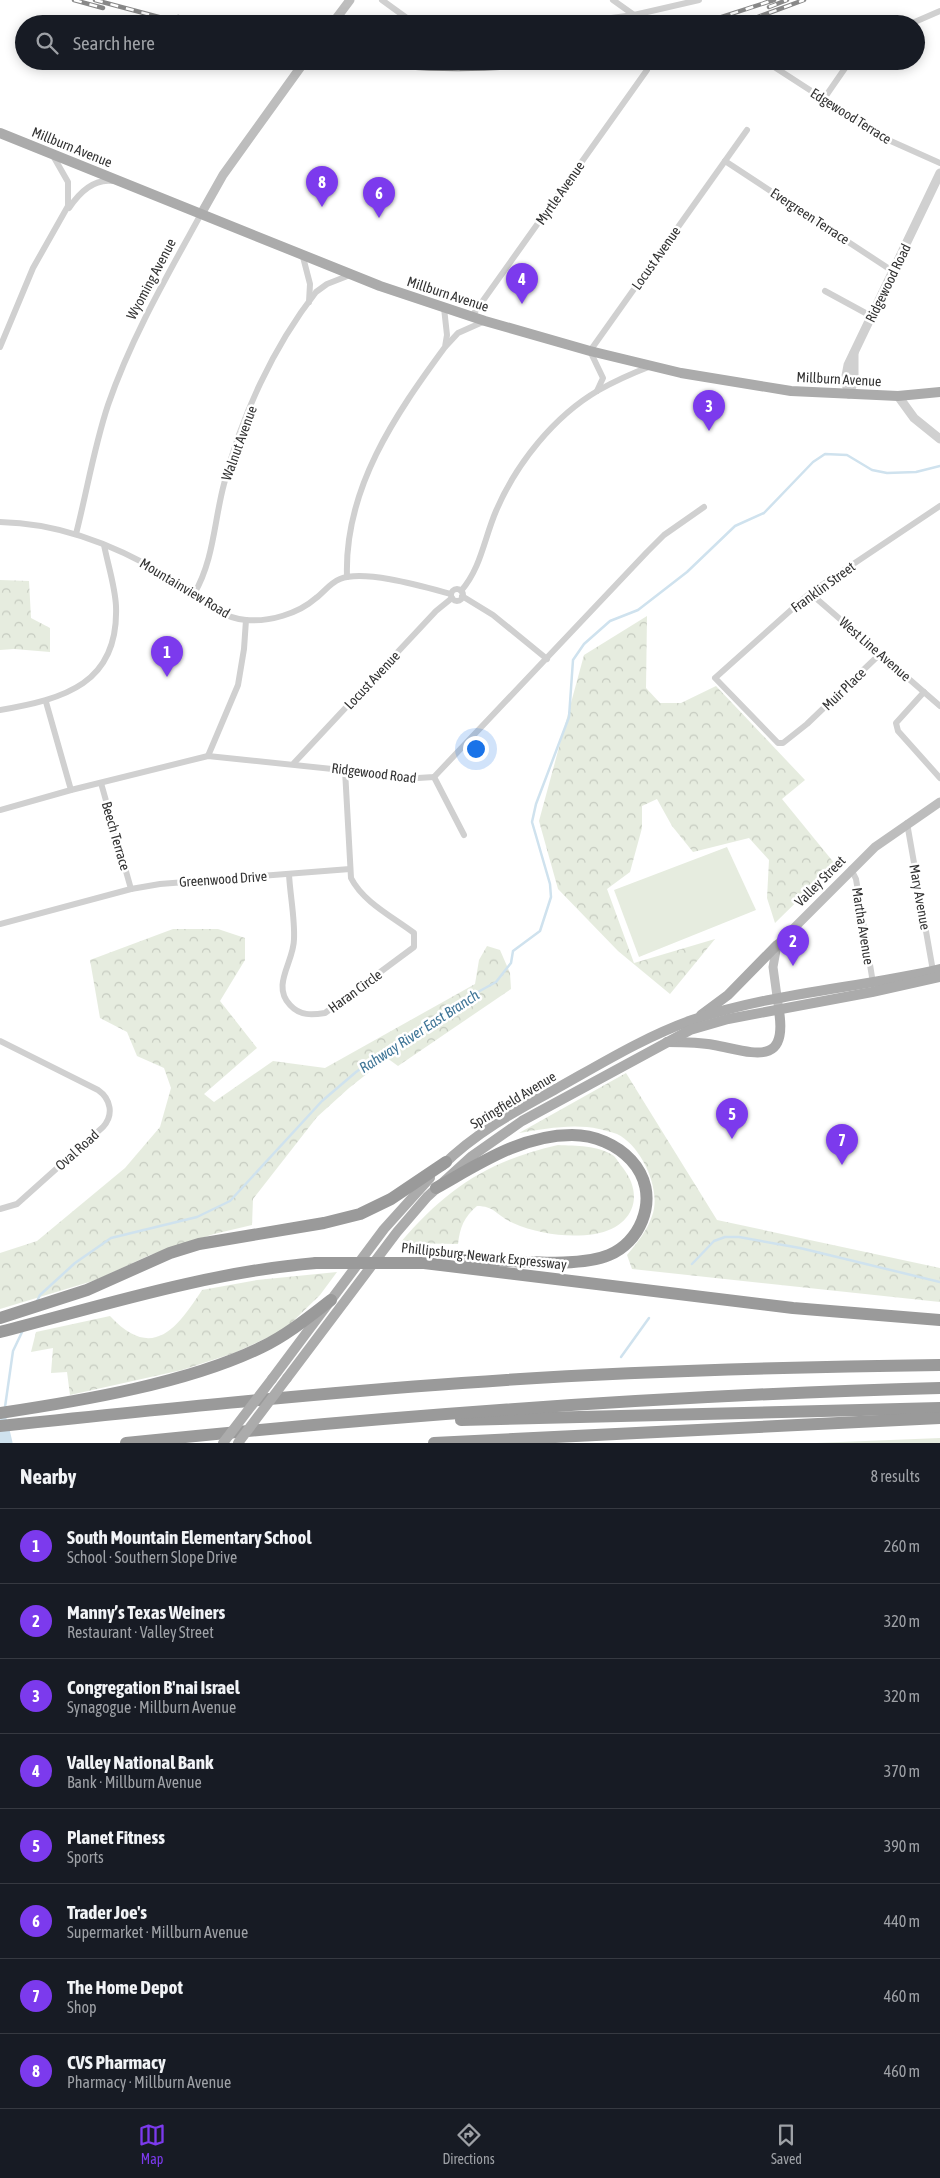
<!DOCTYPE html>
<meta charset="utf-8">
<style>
body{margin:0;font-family:"Asap Condensed",sans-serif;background:#20242c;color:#f1f3f6}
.you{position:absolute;left:475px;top:748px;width:18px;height:18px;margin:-12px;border:4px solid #fff;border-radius:50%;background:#1a73e8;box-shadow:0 0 0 8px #1a73e833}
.badge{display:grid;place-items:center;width:32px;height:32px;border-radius:50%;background:#7c3aed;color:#fff;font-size:16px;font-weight:700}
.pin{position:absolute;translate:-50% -41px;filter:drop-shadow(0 1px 2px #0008)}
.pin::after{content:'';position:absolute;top:26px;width:18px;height:15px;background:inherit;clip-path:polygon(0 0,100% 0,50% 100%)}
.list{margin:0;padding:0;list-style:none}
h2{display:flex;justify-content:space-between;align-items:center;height:65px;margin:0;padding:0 20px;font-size:21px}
h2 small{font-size:16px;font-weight:400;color:#9ea1a6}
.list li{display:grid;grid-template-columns:32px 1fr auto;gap:15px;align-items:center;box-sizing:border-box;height:75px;padding:0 20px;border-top:1px solid #363941}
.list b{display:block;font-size:19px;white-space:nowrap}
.list p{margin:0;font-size:16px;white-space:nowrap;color:#9ea1a6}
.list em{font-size:16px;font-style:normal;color:#9ea1a6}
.icon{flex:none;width:28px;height:28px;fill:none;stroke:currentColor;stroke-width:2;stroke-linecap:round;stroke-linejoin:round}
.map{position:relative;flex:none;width:940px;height:1443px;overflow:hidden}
.search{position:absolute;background:#171b24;box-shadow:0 2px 12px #0003;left:15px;right:15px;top:15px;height:55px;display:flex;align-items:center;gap:12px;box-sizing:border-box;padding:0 18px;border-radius:28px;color:#9ea1a6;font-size:19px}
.sheet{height:665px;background:#171b24}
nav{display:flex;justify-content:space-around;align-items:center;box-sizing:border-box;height:70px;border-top:1px solid #363941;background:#171b24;font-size:14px;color:#9ea1a6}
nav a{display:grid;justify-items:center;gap:2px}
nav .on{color:#7c3aed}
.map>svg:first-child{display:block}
.forest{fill:url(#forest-crowns)}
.pitch{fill:#e6ecdf}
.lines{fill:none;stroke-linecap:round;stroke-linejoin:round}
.stream{stroke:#cfe2ee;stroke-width:2.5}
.river{stroke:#cfe2ee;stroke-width:15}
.minor{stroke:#d0d0d0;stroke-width:6}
.tertiary{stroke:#d0d0d0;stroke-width:9}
.secondary{stroke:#bdbdbd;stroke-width:9}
.primary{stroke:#ababab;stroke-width:10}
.motorway{stroke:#9a9a9a;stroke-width:12}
.rail-casing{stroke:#888;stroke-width:4.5}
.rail{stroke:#fff;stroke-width:2.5;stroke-dasharray:8;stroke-linecap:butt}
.primary-bridge{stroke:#ababab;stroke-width:10}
.motorway-bridge{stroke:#9a9a9a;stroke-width:12}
.labels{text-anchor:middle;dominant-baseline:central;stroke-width:5;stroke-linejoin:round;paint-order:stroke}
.street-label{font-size:14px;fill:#333;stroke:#fff}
.water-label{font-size:15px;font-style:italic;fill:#3f7597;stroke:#fff}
</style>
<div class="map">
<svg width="940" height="1443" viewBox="0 0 940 1443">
<defs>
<pattern id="forest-crowns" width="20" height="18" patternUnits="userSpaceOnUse" patternTransform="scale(1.25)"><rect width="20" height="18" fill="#e6ecdf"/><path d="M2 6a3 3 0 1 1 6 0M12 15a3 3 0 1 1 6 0" fill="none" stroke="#c6cbc0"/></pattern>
</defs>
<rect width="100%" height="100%" fill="#fff"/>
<g class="forest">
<path d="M0,580L29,581L31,618L50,628V652L14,649L0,650Z"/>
<path d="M647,616L646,688L660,703H681L716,686L805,780L782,799L835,864L775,923L767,898L769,860L749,838L693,852L672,826L657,799L642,806V828L630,872L607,889L634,963L715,939L670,994L618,951L558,889L539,821L584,655Z"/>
<path d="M173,929H218L245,938V960L220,1001L257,1048L204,1094L214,1102L273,1061L325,1068L475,984L479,960L487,946L500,950L510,973L511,989L398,1066L387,1058L349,1088L317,1117L253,1199L252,1225L214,1234L150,1255L96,1280L0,1309V1253L37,1241L125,1168L160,1127L171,1088L164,1068L137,1056L127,1032L100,1018L90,960Z"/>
<path d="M626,1073L717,1220L940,1268V1302L632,1269L627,1255C637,1243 647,1231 652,1216C662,1191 642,1146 617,1134C611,1132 604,1130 599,1129C573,1123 544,1129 519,1133Z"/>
<path d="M558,1145C576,1146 598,1145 614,1156C617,1159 620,1165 623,1168C646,1198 631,1228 595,1234C568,1238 538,1234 513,1223C497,1216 495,1206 477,1206C464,1217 460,1227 458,1244L400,1243C447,1188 488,1161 558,1145Z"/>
<path d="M337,1272L320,1295L284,1330L234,1353L182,1370L70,1395L67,1372L51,1373L53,1348L31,1352L36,1332L110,1316C153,1362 177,1328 202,1290L257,1280Z"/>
<path d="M940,1438V1443H816Z"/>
</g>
<path class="pitch" d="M727,847L756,910L639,957L614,890Z"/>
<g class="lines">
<g class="stream">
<path d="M692,1264L714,1241L725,1237H739L800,1248L940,1282"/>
<path d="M37,1301L40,1295L75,1263L111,1238L197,1217L230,1201L322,1101L356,1072L449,1008L496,982L511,963L513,951L540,931L551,897L550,884L532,822L536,804L569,717L573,660L584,644L610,621L638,610L687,572L735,526L764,513L813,462L825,454L847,455L872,470L887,473L916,472L940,466"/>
<path d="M621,1357L649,1318"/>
<path d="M5,1407L13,1351L23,1330"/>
<path d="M4,1440L5,1430"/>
</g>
<path class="river" d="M0,1422L5,1443"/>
<g class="minor">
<path d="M382,0L415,24"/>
<path d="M613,0L634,15"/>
<path d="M566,24L634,15L699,0"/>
<path d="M910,24L940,11"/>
<path d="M765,61L884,138L940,163"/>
<path d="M823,100L850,61"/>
<path d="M725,161L894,272"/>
<path d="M69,208C79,193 93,178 113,181"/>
<path d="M303,257L310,284L309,302"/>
<path d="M825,291L871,316"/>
<path d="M472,316L647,70"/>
<path d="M446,346L458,333L485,321"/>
<path d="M0,347L33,268L68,206V182L52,154"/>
<path d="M597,391L603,378L590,351L747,130"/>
<path d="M0,522C59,523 117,546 167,576C191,591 217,618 246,620C269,622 298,614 316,598C324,592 330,583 340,579C364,569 425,587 451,594"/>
<path d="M76,534C87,491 94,447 108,405C131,338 167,276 201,214"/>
<path d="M347,577C344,489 395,415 445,347L447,335L444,308"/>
<circle cx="457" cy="595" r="6"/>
<path d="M461,591C481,568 484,539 496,511C516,464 554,416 599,390C615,381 633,373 651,366"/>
<path d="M810,593L940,706"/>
<path d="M194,594C214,560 214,521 224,484C241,417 273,347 316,292L327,284L350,275"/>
<path d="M462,596L493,615L547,659"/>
<path d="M880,654L807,724L783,743H778L715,678L810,593L940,506"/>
<path d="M924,692L896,723L898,731L940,778"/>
<path d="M46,702L71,790"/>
<path d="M0,710C64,699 119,684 116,606C115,586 108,565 104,545"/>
<path d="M208,756L238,685L244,649L246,620"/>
<path d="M294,763L436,611L452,598"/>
<path d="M434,777L464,835"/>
<path d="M101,783L131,889"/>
<path d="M0,810L71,790L208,756L418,778L434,777L647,552L664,535L704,507"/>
<path d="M907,823L933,971"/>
<path d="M851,869L856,879L873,983"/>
<path d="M289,874C290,895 295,918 294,939C294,962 271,985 290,1005C300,1016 312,1015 325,1013L414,947V933C393,917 363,902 351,878L345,770"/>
<path d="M0,924L131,889L160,884L350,869"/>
<path d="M0,1041L98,1090C111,1099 114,1115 103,1127L17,1204L0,1209"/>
</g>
<g class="tertiary">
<path d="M849,394L845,381L848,365L940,173"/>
<path d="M849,394L854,381V353"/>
<path d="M898,396L914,418L940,439"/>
</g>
<g class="secondary">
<path d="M332,24L350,0"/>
<path d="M201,214L223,175L305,61"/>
<path d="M779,1011L773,967L777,945L875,847L940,802"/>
</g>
<g class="primary">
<path d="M0,133L380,286L485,321L590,351L681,373L791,391L898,396L940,392"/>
<path d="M701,1015L728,995L777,945"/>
<path d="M667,1042C683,1042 699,1042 714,1045C752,1052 788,1068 779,1011"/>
<path d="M442,1166C474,1134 515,1111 554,1090C599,1065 644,1037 692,1020C772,993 858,988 940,969"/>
<path d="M287,1378L397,1232L427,1197L472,1156L522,1121L690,1030L728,1019L872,992L940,977"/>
<path d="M272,1379L384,1229L430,1178"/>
</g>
<g class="motorway">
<path d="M436,1188C479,1164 521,1135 572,1135C617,1135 661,1173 642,1221C636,1236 624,1249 609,1255C573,1270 503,1258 462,1260"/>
<path d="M424,1263L793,1308L940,1320"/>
<path d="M0,1318L87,1290L170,1253L199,1244L324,1223L360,1214L391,1199L446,1162"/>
<path d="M0,1332C104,1305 209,1272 316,1263"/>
<path d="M0,1413C80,1401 189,1383 262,1347C287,1335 309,1317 331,1300"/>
<path d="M461,1420L940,1408"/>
<path d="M0,1426C154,1410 308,1394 462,1383C621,1371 781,1367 940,1365"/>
<path d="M126,1443C397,1415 668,1395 940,1388"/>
<path d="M434,1443L940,1418"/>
</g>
<defs>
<g id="rail">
<path d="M74,0L103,8"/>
<path d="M95,0L185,24"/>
<path d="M769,7L787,0"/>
<path d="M178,17L204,24"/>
<path d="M700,24L774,0"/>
<path d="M739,24L804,0"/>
<path d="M340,61C416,71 495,72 570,61"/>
</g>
</defs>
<use href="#rail" class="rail-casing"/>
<use href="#rail" class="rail"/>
<g class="primary-bridge">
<path d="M223,1443L272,1379"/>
<path d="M238,1443L287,1378"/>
</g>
<path class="motorway-bridge" d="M316,1263H424"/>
</g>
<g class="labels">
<g class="street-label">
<text transform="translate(851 116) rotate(32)">Edgewood Terrace</text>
<text transform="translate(72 147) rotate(22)">Millburn Avenue</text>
<text transform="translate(560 193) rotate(-55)">Myrtle Avenue</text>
<text transform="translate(810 216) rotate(33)">Evergreen Terrace</text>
<text transform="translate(656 258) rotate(-55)">Locust Avenue</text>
<text transform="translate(151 279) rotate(-62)">Wyoming Avenue</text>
<text transform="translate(888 283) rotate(-64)">Ridgewood Road</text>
<text transform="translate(448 294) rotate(18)">Millburn Avenue</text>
<text transform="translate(839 379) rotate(3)">Millburn Avenue</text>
<text transform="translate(239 443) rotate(-70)">Walnut Avenue</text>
<text transform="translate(823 587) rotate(-36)">Franklin Street</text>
<text transform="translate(185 588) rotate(31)">Mountainview Road</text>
<text transform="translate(875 649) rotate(41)">West Line Avenue</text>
<text transform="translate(372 680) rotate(-47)">Locust Avenue</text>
<text transform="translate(844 689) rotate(-44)">Muir Place</text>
<text transform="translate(374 773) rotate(7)">Ridgewood Road</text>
<text transform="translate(116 836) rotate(74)">Beech Terrace</text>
<text transform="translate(223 879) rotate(-4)">Greenwood Drive</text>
<text transform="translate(820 881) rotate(-45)">Valley Street</text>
<text transform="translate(920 897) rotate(80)">Mary Avenue</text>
<text transform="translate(863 926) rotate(81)">Martha Avenue</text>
<text transform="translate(355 991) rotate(-36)">Haran Circle</text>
<text transform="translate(513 1100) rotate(-31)">Springfield Avenue</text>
<text transform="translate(77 1150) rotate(-42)">Oval Road</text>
<text transform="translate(484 1256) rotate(6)">Phillipsburg-Newark Expressway</text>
</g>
<g class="water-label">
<text transform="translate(419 1031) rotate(-33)">Rahway River East Branch</text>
</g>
</g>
</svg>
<div class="you"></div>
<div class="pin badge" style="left:167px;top:677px">1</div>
<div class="pin badge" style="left:793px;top:966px">2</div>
<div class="pin badge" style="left:709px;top:431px">3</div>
<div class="pin badge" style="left:522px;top:304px">4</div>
<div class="pin badge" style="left:732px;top:1139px">5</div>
<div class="pin badge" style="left:379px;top:218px">6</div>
<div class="pin badge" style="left:842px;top:1165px">7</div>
<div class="pin badge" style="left:322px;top:207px">8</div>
<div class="search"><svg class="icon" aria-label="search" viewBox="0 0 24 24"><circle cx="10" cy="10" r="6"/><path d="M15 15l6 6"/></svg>Search here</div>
</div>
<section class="sheet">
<h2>Nearby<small>8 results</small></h2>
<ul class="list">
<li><span class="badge">1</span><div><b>South Mountain Elementary School</b><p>School · Southern Slope Drive</p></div><em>260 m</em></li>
<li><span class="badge">2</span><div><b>Manny’s Texas Weiners</b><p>Restaurant · Valley Street</p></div><em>320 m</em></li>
<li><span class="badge">3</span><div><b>Congregation B'nai Israel</b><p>Synagogue · Millburn Avenue</p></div><em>320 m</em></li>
<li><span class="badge">4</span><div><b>Valley National Bank</b><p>Bank · Millburn Avenue</p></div><em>370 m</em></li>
<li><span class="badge">5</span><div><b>Planet Fitness</b><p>Sports</p></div><em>390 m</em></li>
<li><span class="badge">6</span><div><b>Trader Joe's</b><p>Supermarket · Millburn Avenue</p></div><em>440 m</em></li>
<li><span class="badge">7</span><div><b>The Home Depot</b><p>Shop</p></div><em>460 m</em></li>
<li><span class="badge">8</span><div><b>CVS Pharmacy</b><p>Pharmacy · Millburn Avenue</p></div><em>460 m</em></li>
</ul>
</section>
<nav>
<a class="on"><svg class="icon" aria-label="map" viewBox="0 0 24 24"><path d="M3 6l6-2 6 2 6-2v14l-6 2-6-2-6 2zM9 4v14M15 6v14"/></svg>Map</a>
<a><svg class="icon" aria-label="directions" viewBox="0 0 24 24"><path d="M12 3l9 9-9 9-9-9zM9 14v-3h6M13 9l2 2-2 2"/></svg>Directions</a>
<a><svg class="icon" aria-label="saved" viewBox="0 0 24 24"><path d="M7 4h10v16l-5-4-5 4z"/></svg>Saved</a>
</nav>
